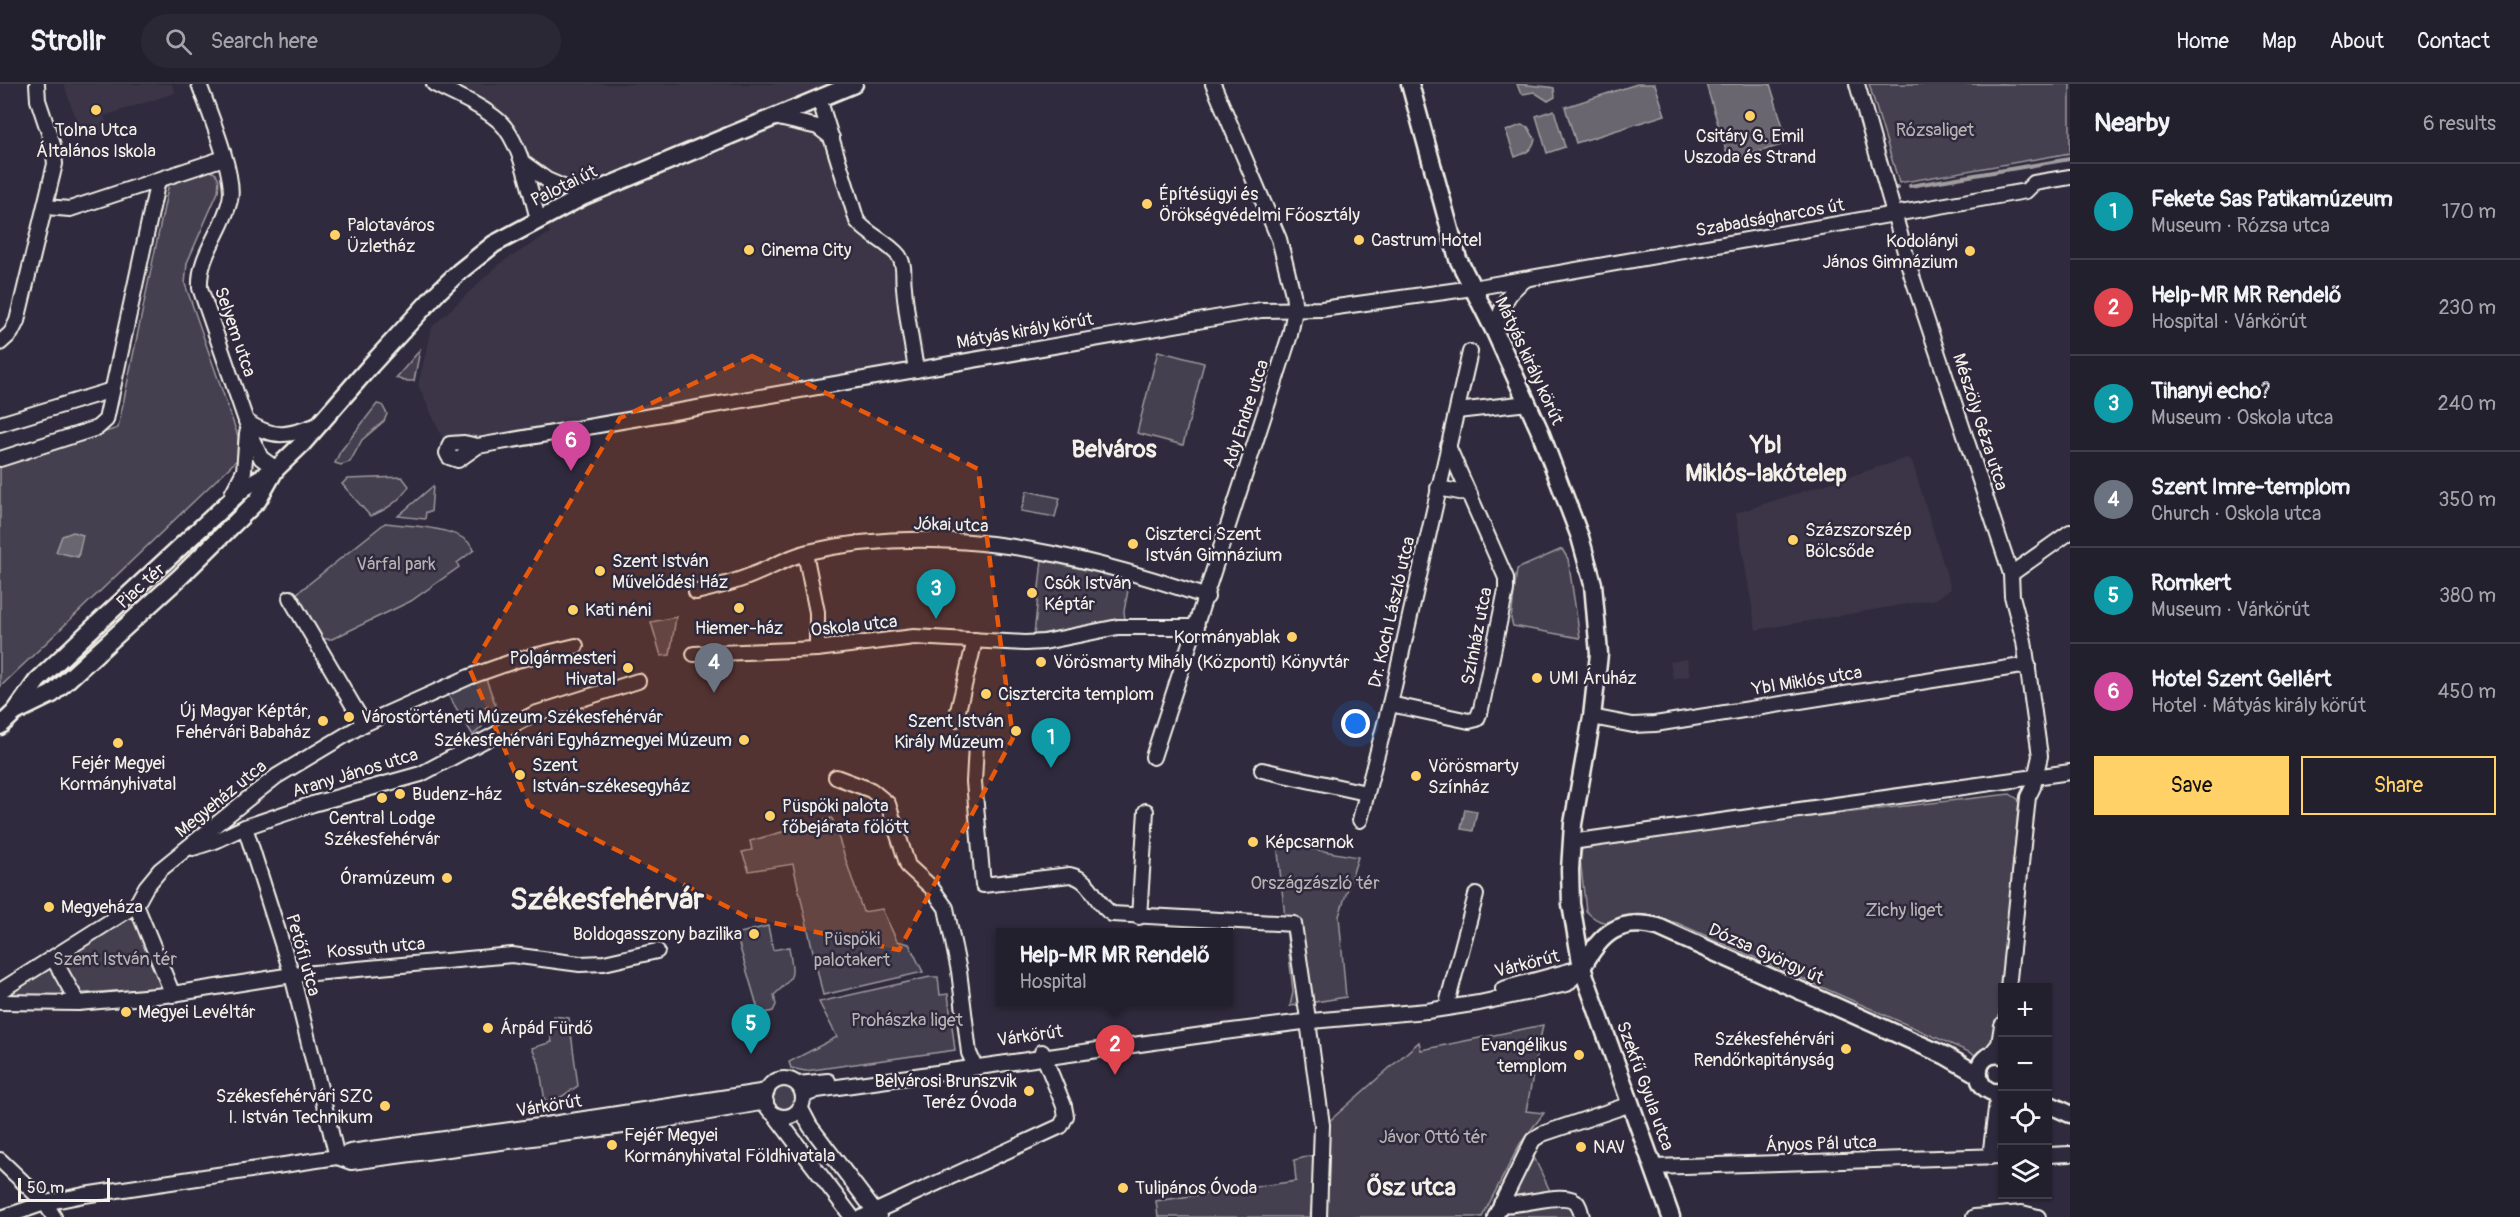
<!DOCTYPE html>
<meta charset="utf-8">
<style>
body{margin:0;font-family:Pangolin,sans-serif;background:#2b2836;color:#f1f3f6}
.controls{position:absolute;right:18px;bottom:18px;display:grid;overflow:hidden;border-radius:0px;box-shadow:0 2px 4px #0004}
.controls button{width:54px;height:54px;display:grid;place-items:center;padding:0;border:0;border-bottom:2px solid #403e4a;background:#23202e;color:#f1f3f6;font:30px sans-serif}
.scale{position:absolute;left:18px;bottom:15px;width:92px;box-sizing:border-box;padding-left:6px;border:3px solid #f4f1e8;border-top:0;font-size:16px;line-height:21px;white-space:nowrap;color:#f4f1e8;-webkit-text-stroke:4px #2f2a3d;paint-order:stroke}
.you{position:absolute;left:1356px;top:640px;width:21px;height:21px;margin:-15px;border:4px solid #fff;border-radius:50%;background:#1a73e8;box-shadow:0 0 0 9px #1a73e833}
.badge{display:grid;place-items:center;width:39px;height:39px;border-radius:50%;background:#ffd166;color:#fff;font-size:20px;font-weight:700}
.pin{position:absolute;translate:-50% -50px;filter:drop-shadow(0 2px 3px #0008)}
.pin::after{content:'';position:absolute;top:32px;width:21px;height:18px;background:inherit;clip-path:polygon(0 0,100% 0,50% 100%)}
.popup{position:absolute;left:996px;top:844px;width:237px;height:78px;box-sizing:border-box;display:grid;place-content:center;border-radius:0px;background:#23202e;filter:drop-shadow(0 2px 4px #0005);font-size:20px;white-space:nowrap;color:#a3a3aa}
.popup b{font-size:22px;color:#f1f3f6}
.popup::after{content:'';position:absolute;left:50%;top:100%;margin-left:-12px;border:12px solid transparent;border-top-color:#23202e}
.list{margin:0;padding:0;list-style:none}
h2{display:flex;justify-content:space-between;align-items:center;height:78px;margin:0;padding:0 24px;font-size:26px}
h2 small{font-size:20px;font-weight:400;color:#a3a3aa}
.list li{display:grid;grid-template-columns:39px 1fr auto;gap:18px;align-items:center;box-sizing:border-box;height:96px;padding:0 24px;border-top:2px solid #403e4a}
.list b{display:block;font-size:22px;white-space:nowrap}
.list p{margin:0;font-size:20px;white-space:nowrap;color:#a3a3aa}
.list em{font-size:20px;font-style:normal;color:#a3a3aa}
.actions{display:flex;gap:12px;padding:18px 24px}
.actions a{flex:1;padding:14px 0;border:2px solid #ffd166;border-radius:0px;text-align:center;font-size:21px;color:#ffd166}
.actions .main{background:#ffd166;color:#111}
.icon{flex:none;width:33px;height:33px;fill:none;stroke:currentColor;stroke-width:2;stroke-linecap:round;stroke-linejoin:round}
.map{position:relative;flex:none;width:2070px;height:1133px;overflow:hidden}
header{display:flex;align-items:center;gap:36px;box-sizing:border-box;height:84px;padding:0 30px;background:#23202e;border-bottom:2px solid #403e4a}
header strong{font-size:28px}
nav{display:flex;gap:33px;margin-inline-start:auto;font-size:21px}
.search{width:420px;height:54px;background:#2b2836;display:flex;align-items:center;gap:15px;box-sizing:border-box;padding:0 21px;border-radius:33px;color:#a3a3aa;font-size:22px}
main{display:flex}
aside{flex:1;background:#23202e}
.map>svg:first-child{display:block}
.built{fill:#3b3647}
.green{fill:#454050;stroke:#9c989c;stroke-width:1.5}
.water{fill:#6a6670;stroke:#a19ea0;stroke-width:1.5}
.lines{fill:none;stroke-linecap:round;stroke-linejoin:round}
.stream{stroke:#a19ea0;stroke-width:4}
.minor-casing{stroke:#f4f1e8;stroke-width:18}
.major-casing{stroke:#f4f1e8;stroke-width:21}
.minor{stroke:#2f2a3d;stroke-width:14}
.major{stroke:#2f2a3d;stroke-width:16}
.marked{fill:#e8590c;fill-opacity:0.2;stroke:#e8590c;stroke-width:4.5;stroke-dasharray:12 8;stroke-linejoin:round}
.poi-dot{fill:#ffd166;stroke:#2f2a3d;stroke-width:2}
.labels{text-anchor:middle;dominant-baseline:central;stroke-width:5;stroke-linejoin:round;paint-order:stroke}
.poi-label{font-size:18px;fill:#f4f1e8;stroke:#2f2a3d;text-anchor:start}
.park-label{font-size:18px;fill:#b7b3b3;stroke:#2f2a3d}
.street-label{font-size:18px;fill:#f4f1e8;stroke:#2f2a3d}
.district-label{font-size:24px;font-weight:bold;fill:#f4f1e8;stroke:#2f2a3d}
.town-label{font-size:30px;font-weight:bold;fill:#f4f1e8;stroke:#2f2a3d}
</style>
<header>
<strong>Strollr</strong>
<div class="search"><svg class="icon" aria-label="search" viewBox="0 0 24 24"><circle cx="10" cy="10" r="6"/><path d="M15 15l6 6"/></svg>Search here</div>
<nav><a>Home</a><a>Map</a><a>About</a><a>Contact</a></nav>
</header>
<main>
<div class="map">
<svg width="2070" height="1133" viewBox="0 0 2070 1133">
<rect width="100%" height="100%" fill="#2f2a3d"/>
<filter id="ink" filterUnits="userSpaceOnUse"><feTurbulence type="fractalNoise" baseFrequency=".0167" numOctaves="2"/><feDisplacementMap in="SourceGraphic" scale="12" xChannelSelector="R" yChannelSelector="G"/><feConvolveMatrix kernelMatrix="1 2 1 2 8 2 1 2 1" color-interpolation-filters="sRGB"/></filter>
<g filter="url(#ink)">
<g class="built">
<path d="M64,0H172L175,9L104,32L109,48L83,57Z"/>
<path d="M454,0H830L827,28L867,138L904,167L908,174L924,266L923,276L479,354L442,353L418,301L432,243L499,180L550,149L517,51L501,27Z"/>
<path d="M1907,374L1912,377L1951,505L1936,515L1756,546L1736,429Z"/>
<path d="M1687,575L1690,592L1673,595L1670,578Z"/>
</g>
<g class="green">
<path d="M1869,0H2070V69L1899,99Z"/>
<path d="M210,87C221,90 219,98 218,108L187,179L185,200L238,352L237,376L0,603V382L118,344L169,99Z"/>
<path d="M420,266L414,297H404L396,294Z"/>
<path d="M1158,267L1204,279L1183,361L1137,349Z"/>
<path d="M377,320L382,321L387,330L384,337L362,356L350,378L341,381L335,379L340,368Z"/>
<path d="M402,393L409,402C401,416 385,427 370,432L342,400L347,395Z"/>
<path d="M433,402L431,428H426L425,435L398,432Z"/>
<path d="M1027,407L1060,414L1055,433L1021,427Z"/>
<path d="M385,439C408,442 464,442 474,466L457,479L459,483L411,517L332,555H321L295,511Z"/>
<path d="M1562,465L1568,475L1580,554L1513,542L1511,535L1517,485Z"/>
<path d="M1042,476L1130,496L1124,527L1125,536L1034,551Z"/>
<path d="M676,533L670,571L661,572L651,538Z"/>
<path d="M485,592L498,628L481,638L482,643L473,651L446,608Z"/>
<path d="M2010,710L2019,716L1996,961L1980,973L1677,839C1663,835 1649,832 1634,833C1612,835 1606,847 1586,827L1580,775L1582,765L1590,760L1606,756Z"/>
<path d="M832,734L863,828L882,825L897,857L909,860L923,888L823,911L793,780L749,787L742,768L752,766L750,757Z"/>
<path d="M1277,759L1358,773L1339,832L1346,913L1290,922L1293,908Z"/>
<path d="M132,824L164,904L2,914Z"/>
<path d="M768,842L773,866L789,863C793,892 797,891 774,911L776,921L773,927L765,929L758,925L736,850Z"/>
<path d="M930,893H938L940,911L948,910L955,966L805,987L791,984L789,978L837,953L819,918Z"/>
<path d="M554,932L569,934L578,1002L555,1017H545L539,980L532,964L552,958L549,946Z"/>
<path d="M1543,941L1526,1027L1544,1029L1520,1060L1482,1133H1319L1327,1039L1419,958L1421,966Z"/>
<circle cx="784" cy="1014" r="16"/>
<path d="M1318,1070L1310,1133H1158L1156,1117L1296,1097L1294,1076Z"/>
<path d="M1534,1073L1550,1107L1511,1118Z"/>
<path d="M1570,1118L1576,1133H1495L1501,1120Z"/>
</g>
<g class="water">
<path d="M1517,0L1549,3L1554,4L1555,13L1548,17L1534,8L1523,10L1520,8Z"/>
<path d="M1637,0H1655L1665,31L1576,59L1565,23Z"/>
<path d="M1706,0H1770L1788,59L1729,77Z"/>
<path d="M1554,26L1565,63L1547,69L1536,32Z"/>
<path d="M1521,41L1528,43L1535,55C1532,67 1526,69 1515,73L1506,47Z"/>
<path d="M73,448L83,451L78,473L56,468L62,452Z"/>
<path d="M1465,725L1477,727L1473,747L1461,745Z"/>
</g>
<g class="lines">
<g class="stream">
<path d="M1910,102L2070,75"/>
<path d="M1896,104H1898"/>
</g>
<defs>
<g id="minor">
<path d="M199,0C208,25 236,92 230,116C223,147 198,171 200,204L253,357L261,374L276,385"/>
<path d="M434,0C455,11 481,21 499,37C521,57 530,107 538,135"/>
<path d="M1857,0L1912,192L2011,490L2012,512L2024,557L2040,672L2033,703L2028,713L2008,904"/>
<path d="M819,14L857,137C868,151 888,158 899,172C906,183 902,192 904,203C906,231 912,259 916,286"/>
<path d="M774,33L818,43L832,54"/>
<path d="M522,78L547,96L584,112"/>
<path d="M46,123L70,125L224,74"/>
<path d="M1495,248C1500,227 1506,208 1525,196"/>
<path d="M0,259L11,249L17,237L55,80L53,61L38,16L37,0"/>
<path d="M1457,327L1528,319"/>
<path d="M246,337C274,357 291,351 320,340"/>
<path d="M0,340L112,306"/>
<path d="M478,362L458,376L449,373L447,369L450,360L464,359L478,362L1261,226L1322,225L1473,204L2026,107L2034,99L2070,93"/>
<path d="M0,375L97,344L106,336L158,96"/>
<path d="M1438,404L1470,410"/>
<path d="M232,410L244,387L247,349"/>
<path d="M805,469L817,528V565"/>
<path d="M2011,490L2070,448"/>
<path d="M696,508C717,503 737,498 757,489C774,482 789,473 808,468C942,437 1079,469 1207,513"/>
<path d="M290,514L364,640"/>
<path d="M694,570L817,565L914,553L1025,559L1044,558L1118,543H1197"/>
<path d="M1390,620L1469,637L1477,635L1481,625L1506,506V494L1448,362"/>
<path d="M1592,633L1633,641L1655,640L2028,581"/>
<path d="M956,635L975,556"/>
<path d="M976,661L974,698L983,801L1070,791C1093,796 1094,819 1112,830L1294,840L1308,935"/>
<path d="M1153,673L1290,251L1295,226L1293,210L1279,155L1213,0"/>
<path d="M1262,686L1366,709"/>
<path d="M836,693L871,706L888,720L908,782L931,803L946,824L959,887L969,969L973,978"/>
<path d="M1360,736L1390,620L1470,268"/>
<path d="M245,743L313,720L421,690L534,630L638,597"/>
<path d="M1571,758L2070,688"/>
<path d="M193,764L215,757L245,743L292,891L337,1073"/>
<path d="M136,821L146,803L160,786L245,717L277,692L364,640L469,593L517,576L576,562"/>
<path d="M136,821L173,911"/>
<path d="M1139,833L1146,727"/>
<path d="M53,874L78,919"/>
<path d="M1503,905L1580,884"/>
<path d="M0,907L136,821"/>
<path d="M1448,916L1476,811"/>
<path d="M0,918L78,919L166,911L292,891L512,871L580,880L604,879L657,867"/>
<path d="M1311,937L1309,945L1322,1041L1319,1133"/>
<path d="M1989,972L1999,960L2002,941"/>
<circle cx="784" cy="1014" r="19"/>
<path d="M798,1000L828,997"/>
<path d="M803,1012L817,1006L1224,948L1311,937L1427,927L1479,919L1567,900L1582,884"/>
<path d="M800,1023L810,1042L879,1133"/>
<path d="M774,1030L852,1133"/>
<path d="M2048,1071L2070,1070"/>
<path d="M337,1073L351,1078L653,1038L766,1018"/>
<path d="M1990,1073L1998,1009"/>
<path d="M0,1076L45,1119L54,1133"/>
<path d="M1653,1083L2002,1072"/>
<path d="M1501,1120C1518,1124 1567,1105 1577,1119C1580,1123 1581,1129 1582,1133"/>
<path d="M4,1133L45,1119L84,1111L337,1073L350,1068L539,1042L767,1007"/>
<path d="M863,1133L1061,1042L1066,1032L1064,1022L1042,968"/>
<path d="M1495,1133L1533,1056L1542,1050L1631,1020"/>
<path d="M1974,1133L2022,1129L2038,1133"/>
</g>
<g id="major">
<path d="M1410,0L1458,175L1495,248L1539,345L1580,453L1593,500L1599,570L1592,633L1573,740L1570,786L1571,820L1582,884L1671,1133"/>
<path d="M15,628L52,610L180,493L258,416L275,386"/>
<path d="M0,642L15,628L37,597L95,542L245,403L276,385L302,360L371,281L437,209L459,188L494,160L584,112L854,0"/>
<path d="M1582,884C1600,850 1619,833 1658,843L1946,972L1977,990"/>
<path d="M2002,971C1971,965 1971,1013 2002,1008"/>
<path d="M2048,1020L2070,1030"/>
</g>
</defs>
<use href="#minor" class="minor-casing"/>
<use href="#major" class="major-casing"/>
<use href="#minor" class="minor"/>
<use href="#major" class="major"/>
</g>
</g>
<path class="marked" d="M752,272L978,385L1013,654L899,866L747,833L529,721L470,586L620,334Z"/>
<g class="poi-dot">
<circle cx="96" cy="26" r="6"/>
<circle cx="1750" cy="32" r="6"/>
<circle cx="1147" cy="120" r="6"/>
<circle cx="335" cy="151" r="6"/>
<circle cx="1359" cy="156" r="6"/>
<circle cx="749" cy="166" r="6"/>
<circle cx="1970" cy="167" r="6"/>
<circle cx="1793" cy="456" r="6"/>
<circle cx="1133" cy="460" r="6"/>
<circle cx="600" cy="487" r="6"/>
<circle cx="1032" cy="509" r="6"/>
<circle cx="739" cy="524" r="6"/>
<circle cx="573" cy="526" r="6"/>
<circle cx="1292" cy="553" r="6"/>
<circle cx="1041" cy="578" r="6"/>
<circle cx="628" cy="584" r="6"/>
<circle cx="1537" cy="594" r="6"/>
<circle cx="986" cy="610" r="6"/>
<circle cx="349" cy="633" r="6"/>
<circle cx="323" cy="637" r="6"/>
<circle cx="1016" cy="647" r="6"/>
<circle cx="744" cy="656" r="6"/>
<circle cx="118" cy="659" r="6"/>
<circle cx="520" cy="691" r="6"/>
<circle cx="1416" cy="692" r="6"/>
<circle cx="400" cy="710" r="6"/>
<circle cx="382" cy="714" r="6"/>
<circle cx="770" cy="732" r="6"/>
<circle cx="1253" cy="758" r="6"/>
<circle cx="447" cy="794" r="6"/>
<circle cx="49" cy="823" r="6"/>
<circle cx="754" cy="850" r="6"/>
<circle cx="126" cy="928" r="6"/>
<circle cx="488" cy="944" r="6"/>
<circle cx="1846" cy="965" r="6"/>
<circle cx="1579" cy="971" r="6"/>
<circle cx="1029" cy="1007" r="6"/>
<circle cx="385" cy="1022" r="6"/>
<circle cx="612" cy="1061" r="6"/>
<circle cx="1581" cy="1063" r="6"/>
<circle cx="1123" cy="1104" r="6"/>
</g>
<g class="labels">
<g class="poi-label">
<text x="96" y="46" text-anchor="middle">Tolna Utca<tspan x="96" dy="21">Általános Iskola</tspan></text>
<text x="1750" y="52" text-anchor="middle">Csitáry G. Emil<tspan x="1750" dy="21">Uszoda és Strand</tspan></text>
<text x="1159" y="110">Építésügyi és<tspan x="1159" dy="21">Örökségvédelmi Főosztály</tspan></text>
<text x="347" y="141">Palotaváros<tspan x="347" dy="21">Üzletház</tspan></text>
<text x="1371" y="156">Castrum Hotel</text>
<text x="1958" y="157" text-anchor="end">Kodolányi<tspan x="1958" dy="21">János Gimnázium</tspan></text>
<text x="761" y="166">Cinema City</text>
<text x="1805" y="446">Százszorszép<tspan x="1805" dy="21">Bölcsőde</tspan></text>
<text x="1145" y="450">Ciszterci Szent<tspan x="1145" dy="21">István Gimnázium</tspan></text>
<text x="612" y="477">Szent István<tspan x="612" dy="21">Művelődési Ház</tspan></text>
<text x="1044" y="499">Csók István<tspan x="1044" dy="21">Képtár</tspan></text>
<text x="585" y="526">Kati néni</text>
<text x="739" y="544" text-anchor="middle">Hiemer-ház</text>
<text x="1280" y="553" text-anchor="end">Kormányablak</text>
<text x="616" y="574" text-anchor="end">Polgármesteri<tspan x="616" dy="21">Hivatal</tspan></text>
<text x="1053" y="578">Vörösmarty Mihály (Központi) Könyvtár</text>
<text x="1549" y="594">UMI Áruház</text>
<text x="998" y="610">Cisztercita templom</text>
<text x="311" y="627" text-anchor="end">Új Magyar Képtár,<tspan x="311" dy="21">Fehérvári Babaház</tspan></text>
<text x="361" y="633">Várostörténeti Múzeum Székesfehérvár</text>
<text x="1004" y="637" text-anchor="end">Szent István<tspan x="1004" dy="21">Király Múzeum</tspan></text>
<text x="732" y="656" text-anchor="end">Székesfehérvári Egyházmegyei Múzeum</text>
<text x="118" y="679" text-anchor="middle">Fejér Megyei<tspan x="118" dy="21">Kormányhivatal</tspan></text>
<text x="532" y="681">Szent<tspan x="532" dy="21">István-székesegyház</tspan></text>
<text x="1428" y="682">Vörösmarty<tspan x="1428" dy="21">Színház</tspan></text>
<text x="412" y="710">Budenz-ház</text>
<text x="782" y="722">Püspöki palota<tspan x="782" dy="21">főbejárata fölött</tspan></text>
<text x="382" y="734" text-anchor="middle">Central Lodge<tspan x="382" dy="21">Székesfehérvár</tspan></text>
<text x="1265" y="758">Képcsarnok</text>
<text x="435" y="794" text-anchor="end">Óramúzeum</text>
<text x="61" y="823">Megyeháza</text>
<text x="742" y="850" text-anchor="end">Boldogasszony bazilika</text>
<text x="138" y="928">Megyei Levéltár</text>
<text x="500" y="944">Árpád Fürdő</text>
<text x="1834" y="955" text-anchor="end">Székesfehérvári<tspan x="1834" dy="21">Rendőrkapitányság</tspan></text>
<text x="1567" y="961" text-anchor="end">Evangélikus<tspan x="1567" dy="21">templom</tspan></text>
<text x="1017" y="997" text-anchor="end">Belvárosi Brunszvik<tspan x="1017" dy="21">Teréz Óvoda</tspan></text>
<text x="373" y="1012" text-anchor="end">Székesfehérvári SZC<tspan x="373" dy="21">I. István Technikum</tspan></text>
<text x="624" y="1051">Fejér Megyei<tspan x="624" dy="21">Kormányhivatal Földhivatala</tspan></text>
<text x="1593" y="1063">NAV</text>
<text x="1135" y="1104">Tulipános Óvoda</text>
</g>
<g class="park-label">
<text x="1935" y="46">Rózsaliget</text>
<text x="396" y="480">Várfal park</text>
<text x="1315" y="799">Országzászló tér</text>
<text x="1904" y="826">Zichy liget</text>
<text x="852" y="855">Püspöki<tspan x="852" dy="21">palotakert</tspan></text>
<text x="115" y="875">Szent István tér</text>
<text x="907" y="936">Prohászka liget</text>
<text x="1433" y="1053">Jávor Ottó tér</text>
</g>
<g class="street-label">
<text transform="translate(564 102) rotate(-26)">Palotai út</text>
<text transform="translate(1770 134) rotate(-10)">Szabadságharcos út</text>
<text transform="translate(1025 247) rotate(-10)">Mátyás király körút</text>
<text transform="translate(235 248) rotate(71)">Selyem utca</text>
<text transform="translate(1529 277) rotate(65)">Mátyás király körút</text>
<text transform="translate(1246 330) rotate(-72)">Ady Endre utca</text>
<text transform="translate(1980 338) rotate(72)">Mészöly Géza utca</text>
<text transform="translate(951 441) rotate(2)">Jókai utca</text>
<text transform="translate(141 502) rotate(-42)">Piac tér</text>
<text transform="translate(1392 528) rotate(-77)">Dr. Koch László utca</text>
<text transform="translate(854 542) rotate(-6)">Oskola utca</text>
<text transform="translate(1477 552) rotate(-79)">Színház utca</text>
<text transform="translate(1807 597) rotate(-9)">Ybl Miklós utca</text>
<text transform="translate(355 689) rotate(-17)">Arany János utca</text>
<text transform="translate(221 715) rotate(-39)">Megyeház utca</text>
<text transform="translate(376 864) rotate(-5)">Kossuth utca</text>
<text transform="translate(1766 870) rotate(24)">Dózsa György út</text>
<text transform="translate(303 871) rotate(74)">Petőfi utca</text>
<text transform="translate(1527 880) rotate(-14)">Várkörút</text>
<text transform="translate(1030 952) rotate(-8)">Várkörút</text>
<text transform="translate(1645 1002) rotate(70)">Szekfű Gyula utca</text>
<text transform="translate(549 1022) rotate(-9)">Várkörút</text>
<text transform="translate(1821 1060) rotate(-2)">Ányos Pál utca</text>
</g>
<g class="district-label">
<text x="1766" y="361">Ybl<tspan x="1766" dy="28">Miklós-lakótelep</tspan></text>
<text x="1114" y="365">Belváros</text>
<text x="1411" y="1103">Ősz utca</text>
</g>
<g class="town-label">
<text x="607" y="815">Székesfehérvár</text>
</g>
</g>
</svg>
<div class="controls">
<button>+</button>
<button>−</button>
<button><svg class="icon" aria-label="locate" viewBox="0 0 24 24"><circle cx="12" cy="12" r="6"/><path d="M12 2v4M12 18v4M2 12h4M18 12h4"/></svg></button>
<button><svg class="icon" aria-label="layers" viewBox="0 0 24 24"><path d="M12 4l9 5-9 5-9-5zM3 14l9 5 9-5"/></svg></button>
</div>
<div class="scale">50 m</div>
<div class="you"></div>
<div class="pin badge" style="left:1051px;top:684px;background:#0f9aa8">1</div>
<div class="pin badge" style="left:1115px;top:991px;background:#e0444e">2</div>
<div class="popup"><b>Help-MR MR Rendelő</b>Hospital</div>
<div class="pin badge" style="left:936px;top:535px;background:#0f9aa8">3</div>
<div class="pin badge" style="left:714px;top:609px;background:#6b7280">4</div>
<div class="pin badge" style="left:751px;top:970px;background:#0f9aa8">5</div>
<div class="pin badge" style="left:571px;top:387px;background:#d1479c">6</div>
</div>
<aside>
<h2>Nearby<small>6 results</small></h2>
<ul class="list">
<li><span class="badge" style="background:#0f9aa8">1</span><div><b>Fekete Sas Patikamúzeum</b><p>Museum · Rózsa utca</p></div><em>170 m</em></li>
<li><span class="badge" style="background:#e0444e">2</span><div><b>Help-MR MR Rendelő</b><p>Hospital · Várkörút</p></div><em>230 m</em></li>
<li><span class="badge" style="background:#0f9aa8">3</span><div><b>Tihanyi echo?</b><p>Museum · Oskola utca</p></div><em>240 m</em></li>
<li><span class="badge" style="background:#6b7280">4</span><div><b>Szent Imre-templom</b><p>Church · Oskola utca</p></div><em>350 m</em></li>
<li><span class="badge" style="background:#0f9aa8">5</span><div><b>Romkert</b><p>Museum · Várkörút</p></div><em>380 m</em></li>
<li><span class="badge" style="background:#d1479c">6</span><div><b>Hotel Szent Gellért</b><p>Hotel · Mátyás király körút</p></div><em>450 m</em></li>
</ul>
<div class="actions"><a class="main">Save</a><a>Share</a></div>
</aside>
</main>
